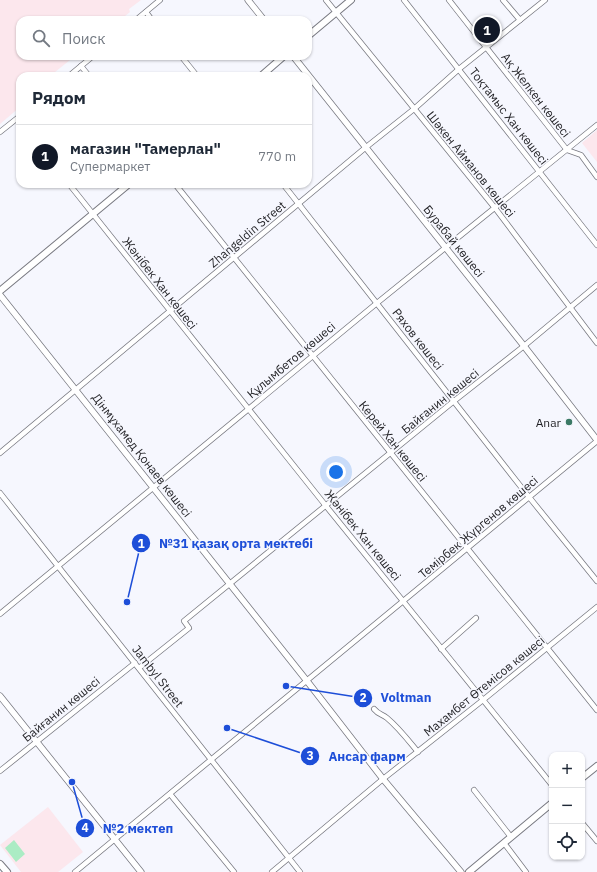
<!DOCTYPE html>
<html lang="ru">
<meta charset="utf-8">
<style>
body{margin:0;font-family:"IBM Plex Sans",sans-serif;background:#f2f2f3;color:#1f2937}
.controls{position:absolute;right:12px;bottom:12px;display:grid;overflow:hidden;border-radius:8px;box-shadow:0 1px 3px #0004}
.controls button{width:36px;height:36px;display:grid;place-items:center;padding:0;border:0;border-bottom:1px solid #e0e1e3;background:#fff;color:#1f2937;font:20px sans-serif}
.you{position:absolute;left:336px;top:472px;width:14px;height:14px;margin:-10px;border:3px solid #fff;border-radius:50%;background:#1a73e8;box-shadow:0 0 0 6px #1a73e833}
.badge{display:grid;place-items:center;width:26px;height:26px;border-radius:50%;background:#111827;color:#fff;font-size:13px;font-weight:700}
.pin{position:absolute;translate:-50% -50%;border:2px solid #fff;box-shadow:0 1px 4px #0006}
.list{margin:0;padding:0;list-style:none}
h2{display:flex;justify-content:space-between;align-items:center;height:52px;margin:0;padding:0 16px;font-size:17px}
h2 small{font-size:13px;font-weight:400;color:#747a83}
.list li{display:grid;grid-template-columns:26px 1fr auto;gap:12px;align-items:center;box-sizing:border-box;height:64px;padding:0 16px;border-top:1px solid #e0e1e3}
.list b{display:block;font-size:15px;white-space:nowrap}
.list p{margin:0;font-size:13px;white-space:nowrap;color:#747a83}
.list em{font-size:13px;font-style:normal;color:#747a83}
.icon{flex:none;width:22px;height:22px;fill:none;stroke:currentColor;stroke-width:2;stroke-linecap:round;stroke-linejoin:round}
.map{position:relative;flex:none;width:597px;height:872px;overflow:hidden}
.search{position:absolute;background:#fff;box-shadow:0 1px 3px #0004;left:16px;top:16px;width:296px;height:44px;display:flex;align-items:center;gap:10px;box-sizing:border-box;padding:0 14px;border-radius:12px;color:#747a83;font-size:15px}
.panel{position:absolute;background:#fff;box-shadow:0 1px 3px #0004;left:16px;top:72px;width:296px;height:116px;border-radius:12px}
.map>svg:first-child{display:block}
.commercial{fill:#fce7ed}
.green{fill:#abecc4}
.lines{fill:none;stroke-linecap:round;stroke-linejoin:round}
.minor-casing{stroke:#787981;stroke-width:6}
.tertiary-casing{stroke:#787981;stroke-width:7}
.secondary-casing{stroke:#787981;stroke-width:8}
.minor{stroke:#fff;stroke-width:4.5}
.tertiary{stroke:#fff;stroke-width:5.5}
.secondary{stroke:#fff;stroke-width:6}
.poi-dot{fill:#3b7965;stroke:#f6f7fe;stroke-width:1.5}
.labels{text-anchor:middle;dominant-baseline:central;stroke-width:3;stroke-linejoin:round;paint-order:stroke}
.street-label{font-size:12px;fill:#1f1f23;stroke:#f6f7fe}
.poi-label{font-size:12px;fill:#1f1f23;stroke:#f6f7fe;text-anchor:end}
.leader{fill:none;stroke:#1d4ed8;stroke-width:1.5}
.callout-dot{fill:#1d4ed8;stroke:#f6f7fe;stroke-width:1.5}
.mark-label{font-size:12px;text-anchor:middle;font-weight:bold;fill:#fff}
.callout-label{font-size:13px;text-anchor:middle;font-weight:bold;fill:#1d4ed8;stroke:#f6f7fe;stroke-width:3;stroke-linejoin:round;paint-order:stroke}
</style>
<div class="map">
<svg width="597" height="872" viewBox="0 0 597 872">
<rect width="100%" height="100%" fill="#f6f7fe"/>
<g class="commercial">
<path d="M0,0H141L129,9L130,12L120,20H20V56H75L50,76H20L19,103L20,107L0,124Z"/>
<path d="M597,130V162L582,143Z"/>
<path d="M48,807L83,852L58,872H21L0,845Z"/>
</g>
<path class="green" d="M14,840L25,854L16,862L5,848Z"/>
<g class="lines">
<defs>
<g id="minor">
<path d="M326,0L495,208L597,343"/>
<path d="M404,0L597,245"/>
<path d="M449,0L567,150L581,155L597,177"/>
<path d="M503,0L520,20"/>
<path d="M146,12L152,20"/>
<path d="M136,20L160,0"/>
<path d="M181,56L197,76"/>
<path d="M81,66L89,76"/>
<path d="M69,76L93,56"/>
<path d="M0,132L20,116"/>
<path d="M69,184L326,506L552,785"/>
<path d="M175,184L597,710"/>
<path d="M283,184L529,497L597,581"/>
<path d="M0,453L365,148L414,109L459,69L545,0"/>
<path d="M0,493L300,872"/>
<path d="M0,614L377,303L597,125"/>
<path d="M441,649L476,618"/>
<path d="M139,668L189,628L184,621L454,401L524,346L597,285"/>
<path d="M374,709C379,715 382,714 387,718C399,728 408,740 418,752"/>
<path d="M0,771L135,663"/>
<path d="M474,790L511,837"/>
<path d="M170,794L234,872"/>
<path d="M582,823L597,841"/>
<path d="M504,843L526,872"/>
<path d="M75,872L597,441"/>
<path d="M272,872L383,779L483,700L597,607"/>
</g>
<g id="tertiary">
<path d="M248,0L264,20"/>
<path d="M293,56L524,346L597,440"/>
<path d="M0,295L307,681L383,779L461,872"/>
<path d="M0,696L141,872"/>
</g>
<g id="secondary">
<path d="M308,36L351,0"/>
<path d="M261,76L284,56"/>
<path d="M0,291L129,184"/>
<path d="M582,778L597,766"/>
<path d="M0,864L7,872"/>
<path d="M469,872L552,803"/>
</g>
</defs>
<use href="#minor" class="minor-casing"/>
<use href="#tertiary" class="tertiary-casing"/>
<use href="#secondary" class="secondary-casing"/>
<use href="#minor" class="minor"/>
<use href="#tertiary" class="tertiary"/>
<use href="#secondary" class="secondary"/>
</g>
<circle class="poi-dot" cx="569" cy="422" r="4"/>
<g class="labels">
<g class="street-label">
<text transform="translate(536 95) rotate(52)">Ақ Желкен көшесі</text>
<text transform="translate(509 116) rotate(52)">Тоқтамыс Хан көшесі</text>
<text transform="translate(471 164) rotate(51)">Шәкен Айманов көшесі</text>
<text transform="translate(247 234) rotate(-40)">Zhangeldin Street</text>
<text transform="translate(454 241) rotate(51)">Бурабай көшесі</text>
<text transform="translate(160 283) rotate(52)">Жәнібек Хан көшесі</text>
<text transform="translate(418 339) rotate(52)">Ряхов көшесі</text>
<text transform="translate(291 360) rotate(-40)">Құлымбетов көшесі</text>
<text transform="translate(440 401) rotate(-39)">Байғанин көшесі</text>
<text transform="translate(393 441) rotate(51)">Керей Хан көшесі</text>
<text transform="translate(142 455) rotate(52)">Дінмұхамед Қонаев көшесі</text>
<text transform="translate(478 527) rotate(-40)">Темірбек Жүргенов көшесі</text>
<text transform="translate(363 535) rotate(51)">Жәнібек Хан көшесі</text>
<text transform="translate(158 676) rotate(52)">Jambyl Street</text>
<text transform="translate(484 686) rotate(-39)">Махамбет Өтемісов көшесі</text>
<text transform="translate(61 709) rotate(-39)">Байғанин көшесі</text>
</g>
<g class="poi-label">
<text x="561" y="422">Anar</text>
</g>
</g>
<path class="leader" d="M127 602L141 543M286 686L363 698M227 728L310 756M72 782L85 828"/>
<g class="callout-dot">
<circle cx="127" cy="602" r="4"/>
<circle cx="286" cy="686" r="4"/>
<circle cx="227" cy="728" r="4"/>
<circle cx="72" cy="782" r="4"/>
<circle cx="141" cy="543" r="10"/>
<circle cx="363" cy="698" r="10"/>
<circle cx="310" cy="756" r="10"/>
<circle cx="85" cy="828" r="10"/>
</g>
<g class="mark-label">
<text x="141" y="548">1</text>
<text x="363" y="702">2</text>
<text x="310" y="760">3</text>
<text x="85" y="832">4</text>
</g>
<g class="callout-label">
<text x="236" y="548">№31 қазақ орта мектебі</text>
<text x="406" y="702">Voltman</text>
<text x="367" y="761">Ансар фарм</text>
<text x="138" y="833">№2 мектеп</text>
</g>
</svg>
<div class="controls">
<button>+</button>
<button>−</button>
<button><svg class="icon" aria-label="locate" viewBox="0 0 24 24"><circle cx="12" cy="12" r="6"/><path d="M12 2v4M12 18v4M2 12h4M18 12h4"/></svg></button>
</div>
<div class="you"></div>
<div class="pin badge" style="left:487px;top:30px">1</div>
<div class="search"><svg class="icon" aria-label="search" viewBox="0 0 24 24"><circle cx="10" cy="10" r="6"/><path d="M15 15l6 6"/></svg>Поиск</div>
<section class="panel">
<h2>Рядом<small></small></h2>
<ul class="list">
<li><span class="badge">1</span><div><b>магазин &quot;Тамерлан&quot;</b><p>Супермаркет</p></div><em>770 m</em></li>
</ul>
</section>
</div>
